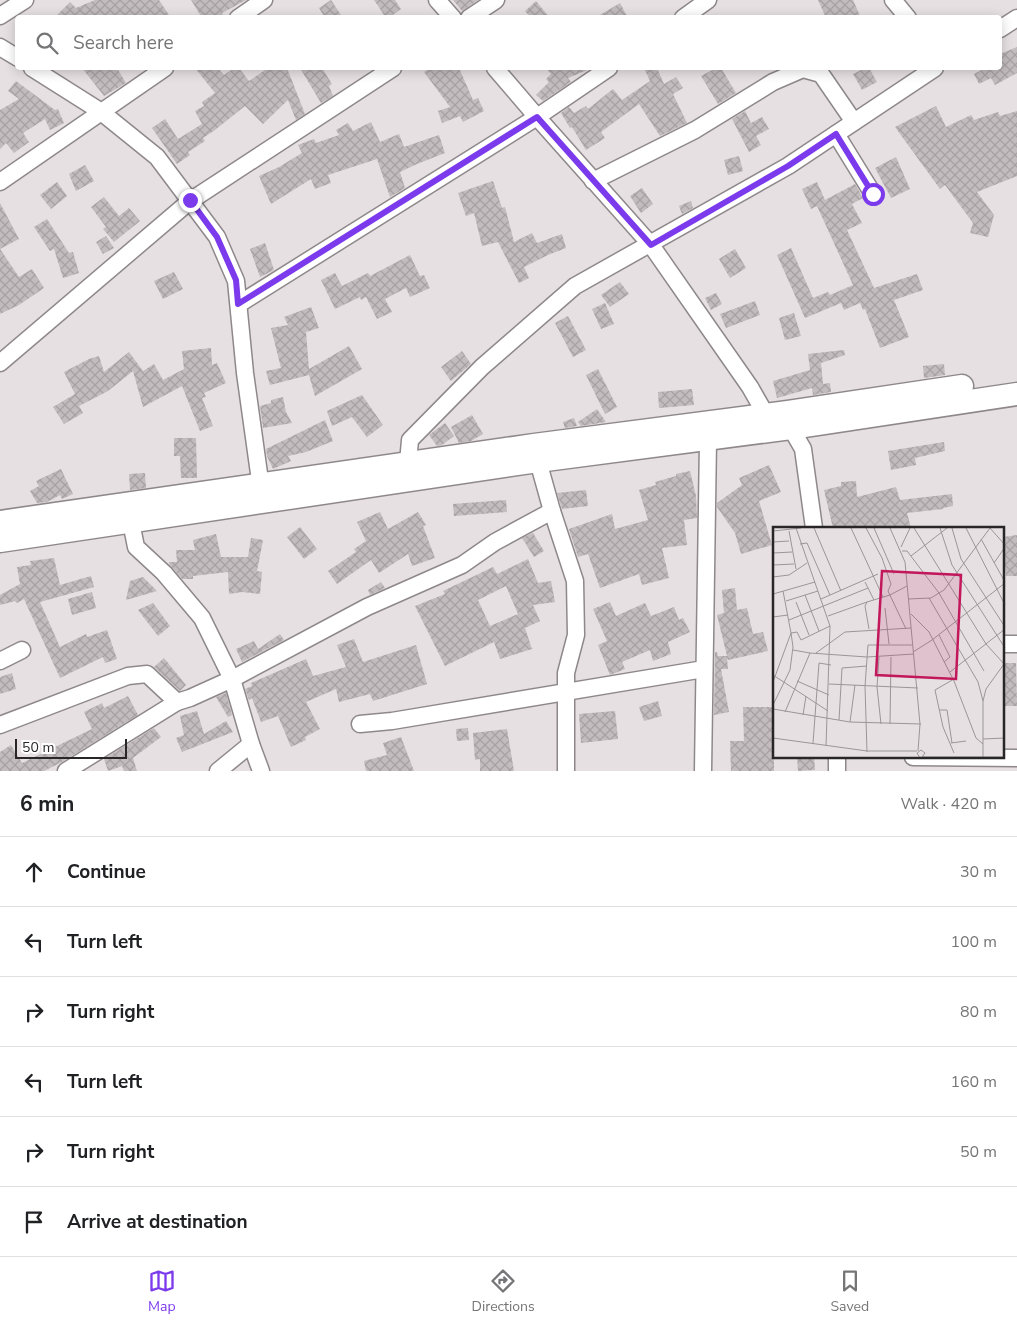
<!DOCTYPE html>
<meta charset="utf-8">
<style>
body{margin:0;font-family:"Nunito Sans",sans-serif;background:#f2f2f2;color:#202124}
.scale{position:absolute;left:15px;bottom:12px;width:112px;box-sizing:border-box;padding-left:5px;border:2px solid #282627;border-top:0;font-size:14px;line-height:18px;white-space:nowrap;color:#282627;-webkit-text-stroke:4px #fff;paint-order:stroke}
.stop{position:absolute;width:15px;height:15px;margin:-11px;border:4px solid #7c3aed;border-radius:50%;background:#fff}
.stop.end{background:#7c3aed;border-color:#fff;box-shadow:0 1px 5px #0008}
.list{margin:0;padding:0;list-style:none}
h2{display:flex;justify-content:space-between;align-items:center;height:65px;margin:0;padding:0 20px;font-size:21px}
h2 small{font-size:16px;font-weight:400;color:#757577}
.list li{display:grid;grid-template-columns:32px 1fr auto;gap:15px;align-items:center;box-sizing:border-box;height:70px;padding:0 20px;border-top:1px solid #e0e0e0}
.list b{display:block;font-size:19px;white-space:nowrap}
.list em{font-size:16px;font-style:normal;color:#757577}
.icon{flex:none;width:28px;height:28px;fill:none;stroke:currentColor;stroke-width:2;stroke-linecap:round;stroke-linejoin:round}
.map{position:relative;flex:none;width:1017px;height:771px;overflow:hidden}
.search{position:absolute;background:#fff;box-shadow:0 2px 12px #0003;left:15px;right:15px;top:15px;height:55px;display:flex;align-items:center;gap:12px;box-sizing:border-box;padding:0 18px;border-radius:5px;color:#757577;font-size:19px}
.sheet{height:485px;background:#fff}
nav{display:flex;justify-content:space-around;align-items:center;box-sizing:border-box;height:70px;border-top:1px solid #e0e0e0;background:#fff;font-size:14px;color:#757577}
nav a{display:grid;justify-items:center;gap:2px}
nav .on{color:#7c3aed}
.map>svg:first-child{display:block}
.building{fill:url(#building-cross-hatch);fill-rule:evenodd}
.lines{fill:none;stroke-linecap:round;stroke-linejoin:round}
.street-casing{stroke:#8e888b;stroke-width:19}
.secondary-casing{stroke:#8e888b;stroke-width:25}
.street{stroke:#fff;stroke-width:16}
.secondary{stroke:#fff;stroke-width:22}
.route{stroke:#7c3aed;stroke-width:6}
.inset-road{fill:none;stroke:#9a9697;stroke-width:1}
.view{fill:#c2185b;fill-opacity:0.15;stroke:#c2185b;stroke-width:2.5}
.inset-edge{fill:none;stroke:#282627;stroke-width:2.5}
</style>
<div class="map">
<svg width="1017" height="771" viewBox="0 0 1017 771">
<defs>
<pattern id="building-cross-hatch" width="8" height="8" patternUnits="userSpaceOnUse" patternTransform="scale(1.25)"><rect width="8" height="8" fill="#c2bcbe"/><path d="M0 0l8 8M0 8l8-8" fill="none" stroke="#a7a1a3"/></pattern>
</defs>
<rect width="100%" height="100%" fill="#e6e0e2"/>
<g class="building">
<path d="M95,0H159L171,18H54L70,2L76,8Z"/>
<path d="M191,0H246L222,13L224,18H202Z"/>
<path d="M331,0L343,18H325L319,8Z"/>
<path d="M374,0H395L401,9L389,18H386Z"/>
<path d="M453,0H478L462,11Z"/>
<path d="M818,0H853L861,18H826Z"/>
<path d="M536,1L550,18H531L525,11Z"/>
<path d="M620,3L628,18H595Z"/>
<path d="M1017,47V73L995,85L991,78L979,84L974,74L985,68H1000V54Z"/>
<path d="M82,68H117L126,83L104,96Z"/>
<path d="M195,68H218L224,75L234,68H239L249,81L268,68H287L305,114L296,120L288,100L263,124L245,106L215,130L203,138L205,141L188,152L190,155L177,164L152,128L165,119L178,139L202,124L195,111L204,106L202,102L215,93Z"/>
<path d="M300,68H322L332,84L329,86L333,96L321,103Z"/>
<path d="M430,68H459L473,100L478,98L484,111L463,122L460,116L442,123L438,111L450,107L424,72Z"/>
<path d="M546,68H592L568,78L571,82L543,101L536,95L549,82L546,79L551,74Z"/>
<path d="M644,68H657L664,84L676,77L683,88L673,94L687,123L660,136L639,104L601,132L605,138L586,150L572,127L570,128L561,113L569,107L574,113L586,106L588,109L613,89L622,100L650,81Z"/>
<path d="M716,68H721L736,93L718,104L701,76Z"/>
<path d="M865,68H869L877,82L862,90L853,74Z"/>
<path d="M16,81L55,110L58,109L64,123L50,130L45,119L23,133L29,142L14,153L6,143L0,149V110L19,99L8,91Z"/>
<path d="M936,106L946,127L971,115L974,120L998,112L1000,116L1017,111V176L977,192L994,215L988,237L970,233L973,223L945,185L940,189L895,127Z"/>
<path d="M745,111L751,123L762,117L769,129L756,136L761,145L749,152L732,119Z"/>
<path d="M371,122L380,142L399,134L404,147L439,135L445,153L417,164L400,172L405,188L390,197L377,159L328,175L331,183L315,189L311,179L271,204L259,176L279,167L302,153L298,145L314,139L316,143L339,135L336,130L348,123L353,131Z"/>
<path d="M739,156L743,171L728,175L724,160Z"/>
<path d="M896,157L910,189L891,198L875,168Z"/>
<path d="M85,165L94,181L76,191L69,174Z"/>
<path d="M493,181L502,208L505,207L514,242L532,233L537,243L562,234L566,248L548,255L524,267L529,278L519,283L498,242L482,246L474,213L466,216L458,193Z"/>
<path d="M57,182L67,196L51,209L40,195Z"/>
<path d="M817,182L825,200L855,184L863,198L852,204L862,223L847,230L874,288L917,274L923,290L894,300L909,337L880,348L865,309L863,310L860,303L844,310L841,303L805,318L777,255L791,248L813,298L828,292L830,295L853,285L817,206L811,209L802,189Z"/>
<path d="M642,188L653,204L641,213L630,196Z"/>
<path d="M104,197L119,216L129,208L140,221L114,242L103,229L106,227L91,207Z"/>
<path d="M691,201L693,208L682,214L679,206Z"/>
<path d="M0,203L19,239L0,249L19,277L32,269L44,288L19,305L0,314Z"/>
<path d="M47,219L69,253L73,252L79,273L63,278L54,249L50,251L34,227Z"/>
<path d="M106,236L114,248L103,254L96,242Z"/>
<path d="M265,243L274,270L260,277L250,249Z"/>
<path d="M735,249L746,268L730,278L719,259Z"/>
<path d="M410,255L420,276L424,275L430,288L410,297L406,288L385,299L392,312L377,319L366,297L361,300L360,297L335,309L321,280L335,273L342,286L368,273L370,276Z"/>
<path d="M174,272L183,289L163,299L154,281Z"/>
<path d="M620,282L629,294L610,307L601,295Z"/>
<path d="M716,293L722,304L711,310L705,298Z"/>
<path d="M755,301L760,315L726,328L720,314Z"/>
<path d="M605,303L614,324L601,329L592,309Z"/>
<path d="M311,307L319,328L306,332L309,369L349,346L362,369L315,396L309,375L270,385L266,371L281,368L271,328L288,325L284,317Z"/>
<path d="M794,313L801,336L785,340L779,318Z"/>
<path d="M568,316L586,350L573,357L555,323Z"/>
<path d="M211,348L212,365L217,363L226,383L204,393L206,397L202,398L213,426L200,431L182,386L143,407L133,371L108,391L79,406L83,413L64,424L53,407L75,394L64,372L89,359L99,356L104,372L129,352L143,371L154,364L163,380L184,369L182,351Z"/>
<path d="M844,350L845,355L821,363L823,384L830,383L831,392L813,395L812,388L777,398L773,381L810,370L808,354Z"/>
<path d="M462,351L471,364L451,381L441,367Z"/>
<path d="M944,364L945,375L924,378L923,366Z"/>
<path d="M598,369L617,407L605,414L586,375Z"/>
<path d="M692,389L694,405L659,408L658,392Z"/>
<path d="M362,395L383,425L367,437L352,417L332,426L327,411Z"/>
<path d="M283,397L286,412L292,423L263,428L260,406L271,403V400Z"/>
<path d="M597,409L606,422L581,426L578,422Z"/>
<path d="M472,415L483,434L471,441L459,443L451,427Z"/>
<path d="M574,418L577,426L565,428L563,422Z"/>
<path d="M325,420L333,441L306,452L288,456L291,461L273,469L267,456L266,449Z"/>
<path d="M445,423L454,436L442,445L437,446L429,435Z"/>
<path d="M174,438H196L197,478H181L180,456H174Z"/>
<path d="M944,442L945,451L915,458L916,465L891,470L888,451Z"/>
<path d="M769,465L781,492L759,501L772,545L741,554L735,533L717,507V503L742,485L739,478Z"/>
<path d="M61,469L73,494L62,499L60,495L47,502L37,503L30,491L39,486L36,481Z"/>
<path d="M690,471L696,496L697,518L684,520L687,545L662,548L669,578L642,585L639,574L600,588L588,554L578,557L569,529L612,514L615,529L648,520L639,490L656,485L655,482L676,476V474Z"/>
<path d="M145,473L146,488L130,490L129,474Z"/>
<path d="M856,481L857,497L896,487L900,500L952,494L953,506L943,508V509L907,513L911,528H833L824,490L841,486V482Z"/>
<path d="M586,490L588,506L562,509L557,493Z"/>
<path d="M506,500L507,512L454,516L453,504Z"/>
<path d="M380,512L388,529L418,512L426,525L423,526L435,558L412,566L408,554L379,573L371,560L337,584L328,571L356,552L354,549L366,541L357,522Z"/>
<path d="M300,527L317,549L304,559L287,537Z"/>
<path d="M533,533L544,551L534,557L522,538Z"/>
<path d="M216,534L221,557H248L251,538L263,540L257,571L262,572L260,594L242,592L229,594L228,572L193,576V579H182L169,564V562H177L176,550H195L193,540Z"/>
<path d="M1017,535V576H1006L1003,537Z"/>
<path d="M54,558L60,585L91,576L94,587L40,602L60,647L86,634L87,637L107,630L117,659L105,663L103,657L60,678L24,599L17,603L15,601L0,605V595L20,584L17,567L31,565L30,561Z"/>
<path d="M528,559L538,583L551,581L555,602L533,605L540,621L525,628L532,649L500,659L494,642L445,666L415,606L445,594L443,591L493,567L497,574ZM506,586L518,614L490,626L478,600Z"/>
<path d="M143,577L157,591L126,600L130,581Z"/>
<path d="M381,582L385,588L370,595L368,590Z"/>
<path d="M735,588L737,610L747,608L753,634L763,632L768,651L728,660L727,658L728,669H721L729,712L714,715L715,652H717L718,656H727L717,615L724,613L722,590Z"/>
<path d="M92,592L96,608L72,615L68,599Z"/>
<path d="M610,602L616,616L645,603L651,616L674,607L679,620L683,618L690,632L668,642L671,654L653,661L650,650L622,662L625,669L610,675L598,645L607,641L593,609Z"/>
<path d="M153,603L170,626L158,636L138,610Z"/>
<path d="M280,634L284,640L242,662L236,649L254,641L258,649Z"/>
<path d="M354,639L363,662L416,645L427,684L373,701L370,694L339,702L336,689L306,702L320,729L305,737L306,740L291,747L278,716L261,722L252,698L249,700L245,689L252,686L251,683L306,659L313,676L346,667L337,645Z"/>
<path d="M164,658L186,685L180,691L154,667Z"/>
<path d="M1003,663H1016L1017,706H1003Z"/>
<path d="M12,673L16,689L0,694V677Z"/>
<path d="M226,693L232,715L228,717L216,697Z"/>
<path d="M128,696L138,715L60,763L44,771H0V752L11,745L22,763L92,729L84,712L102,703L104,708Z"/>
<path d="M658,701L662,716L644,721L639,707Z"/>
<path d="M743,707H774V771H731L730,741H744Z"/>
<path d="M197,711L204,734L226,721L233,732L182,752L176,738L184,735L180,716Z"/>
<path d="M615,711L618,739L581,743L579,714Z"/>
<path d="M154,728L161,737L133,758L137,771H124L122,766L108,771L104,759Z"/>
<path d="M468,728L469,740L457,741L456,729Z"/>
<path d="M507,729L514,771H480V759L475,760L473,733Z"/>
<path d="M401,737L414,771H366L364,761L387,755L383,743Z"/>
<path d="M797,757H814L815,770L798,771Z"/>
</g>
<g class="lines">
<defs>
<g id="street">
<path d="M437,0L453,18"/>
<path d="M893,0L908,18"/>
<path d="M0,16L25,0"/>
<path d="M238,18L264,0"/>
<path d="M469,18L496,0"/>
<path d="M683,18L708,0"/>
<path d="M1000,29L1017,18"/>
<path d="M0,47L18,58"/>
<path d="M32,68L100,111L157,157L217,237L236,281L245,373L262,495"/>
<path d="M495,68L537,117L651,245L750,387L766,415L768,424"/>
<path d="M836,134L873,194"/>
<path d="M593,181L695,130L773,82L803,69L821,74L854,122"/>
<path d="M0,182L165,68"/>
<path d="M239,304L537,117L609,68"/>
<path d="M0,363L190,201L393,68"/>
<path d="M790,420L791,428L803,449L814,528"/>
<path d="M538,461L552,511L575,581L576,635L566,673V771"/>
<path d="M408,463L410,440L482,367L575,286L788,166L935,68"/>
<path d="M131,522L136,547L164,573L202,618L232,679L251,744L261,771"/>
<path d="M1003,644H1017"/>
<path d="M0,661L22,650"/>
<path d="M360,724L392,721L704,669"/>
<path d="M0,725L128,676L147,674L177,702L190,698L232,679L367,607L462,565L495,542L552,511"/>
<path d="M837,757V771"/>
<path d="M913,757L1017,758"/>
<path d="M66,771L177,702"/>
<path d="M218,771L251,744"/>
<path d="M703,771L708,440"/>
</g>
<g id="secondary">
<path d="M0,522L534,445L788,412L962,386"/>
<path d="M0,541L538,461L791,428L1017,394"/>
</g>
</defs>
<use href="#street" class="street-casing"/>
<use href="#secondary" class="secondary-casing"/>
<use href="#street" class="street"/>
<use href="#secondary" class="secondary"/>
</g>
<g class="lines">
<path class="route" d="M190,200L217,237L236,280L238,304L537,117L651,245L788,166L836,134L873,194"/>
</g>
<g transform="translate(773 527)">
<rect width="231" height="231" fill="#e6e0e2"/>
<path class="inset-road" d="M23,1L57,99L53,219M41,1L68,64M78,1L110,70M93,1L109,31L118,57L115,64L133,102M101,1L121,47M117,1L132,35L147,197L145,224M141,1L213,117L232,138M167,1L179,38L232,121M179,1L188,32L232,100M193,1L232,78M217,1L232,18M0,4L28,1M16,4L23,42M208,12L232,55M0,15L16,14M27,17L34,16L57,68M128,20L137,1M129,24H134L166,66L211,144M0,26L19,25M138,29L174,1M221,36L232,20M0,38L21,37M0,50L16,48L34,36M92,55L101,73M0,67L42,55M32,68L46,104M156,71L205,155L210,174M48,72L105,47M135,72L158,71L171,63L217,1M13,74L45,64M23,75L36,108M112,81L116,117M138,87L156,105L181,154L203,211L210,217M55,89L94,75M0,90L15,88M16,93L95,61M96,102L92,79L94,75L117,68L134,59M166,108L177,130L171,135M20,123L37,126M140,125L159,113L232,56M43,126L72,105L138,101M106,130L104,160L108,197M177,145L232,102M0,148L55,184M181,152L162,163L170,200L181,226M24,154L56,168M0,155L18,106L10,64M56,157L145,161M0,178L17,143L20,120L18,106L24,105L28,113L57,99M0,182L77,195L148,197M167,183H174L179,216M12,185L37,126L94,130L141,127M30,188L33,169M66,193L69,141L94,139M77,195L82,158M117,197L118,130M0,211L94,224H144M210,212L232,211M40,216L46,136L58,138M178,216L193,214M94,225L92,159L95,118H139M150,230H232M210,230V174L213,162L231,137M147,231L144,226L148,223L152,226L149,230"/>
<path class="view" d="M109,44L188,48L183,152L103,148Z"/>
<rect width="231" height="231" class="inset-edge"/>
</g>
</svg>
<div class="scale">50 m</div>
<div class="stop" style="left:873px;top:194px"></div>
<div class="stop end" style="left:190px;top:200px"></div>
<div class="search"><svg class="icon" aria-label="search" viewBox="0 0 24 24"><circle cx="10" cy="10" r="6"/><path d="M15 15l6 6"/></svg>Search here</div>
</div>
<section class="sheet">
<h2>6 min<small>Walk · 420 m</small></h2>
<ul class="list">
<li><svg class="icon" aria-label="ahead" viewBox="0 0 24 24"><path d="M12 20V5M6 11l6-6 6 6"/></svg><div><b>Continue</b></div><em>30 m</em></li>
<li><svg class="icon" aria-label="left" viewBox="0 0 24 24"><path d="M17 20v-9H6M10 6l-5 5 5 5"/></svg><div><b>Turn left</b></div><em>100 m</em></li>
<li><svg class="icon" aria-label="right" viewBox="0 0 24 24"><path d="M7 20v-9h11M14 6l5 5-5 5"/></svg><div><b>Turn right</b></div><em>80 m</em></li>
<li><svg class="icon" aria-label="left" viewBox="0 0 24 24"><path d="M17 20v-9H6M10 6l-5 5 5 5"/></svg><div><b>Turn left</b></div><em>160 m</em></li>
<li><svg class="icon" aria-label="right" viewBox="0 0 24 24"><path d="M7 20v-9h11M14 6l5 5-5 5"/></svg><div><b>Turn right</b></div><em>50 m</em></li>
<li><svg class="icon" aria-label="arrive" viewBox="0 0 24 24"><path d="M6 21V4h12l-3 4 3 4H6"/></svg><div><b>Arrive at destination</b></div></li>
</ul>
</section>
<nav>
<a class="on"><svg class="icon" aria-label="map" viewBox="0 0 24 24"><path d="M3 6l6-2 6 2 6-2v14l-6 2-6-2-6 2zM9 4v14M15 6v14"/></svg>Map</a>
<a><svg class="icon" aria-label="directions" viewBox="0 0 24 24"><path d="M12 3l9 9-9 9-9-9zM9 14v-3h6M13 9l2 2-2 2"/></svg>Directions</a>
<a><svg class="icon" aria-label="saved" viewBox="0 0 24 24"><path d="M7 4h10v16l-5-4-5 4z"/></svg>Saved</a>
</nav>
